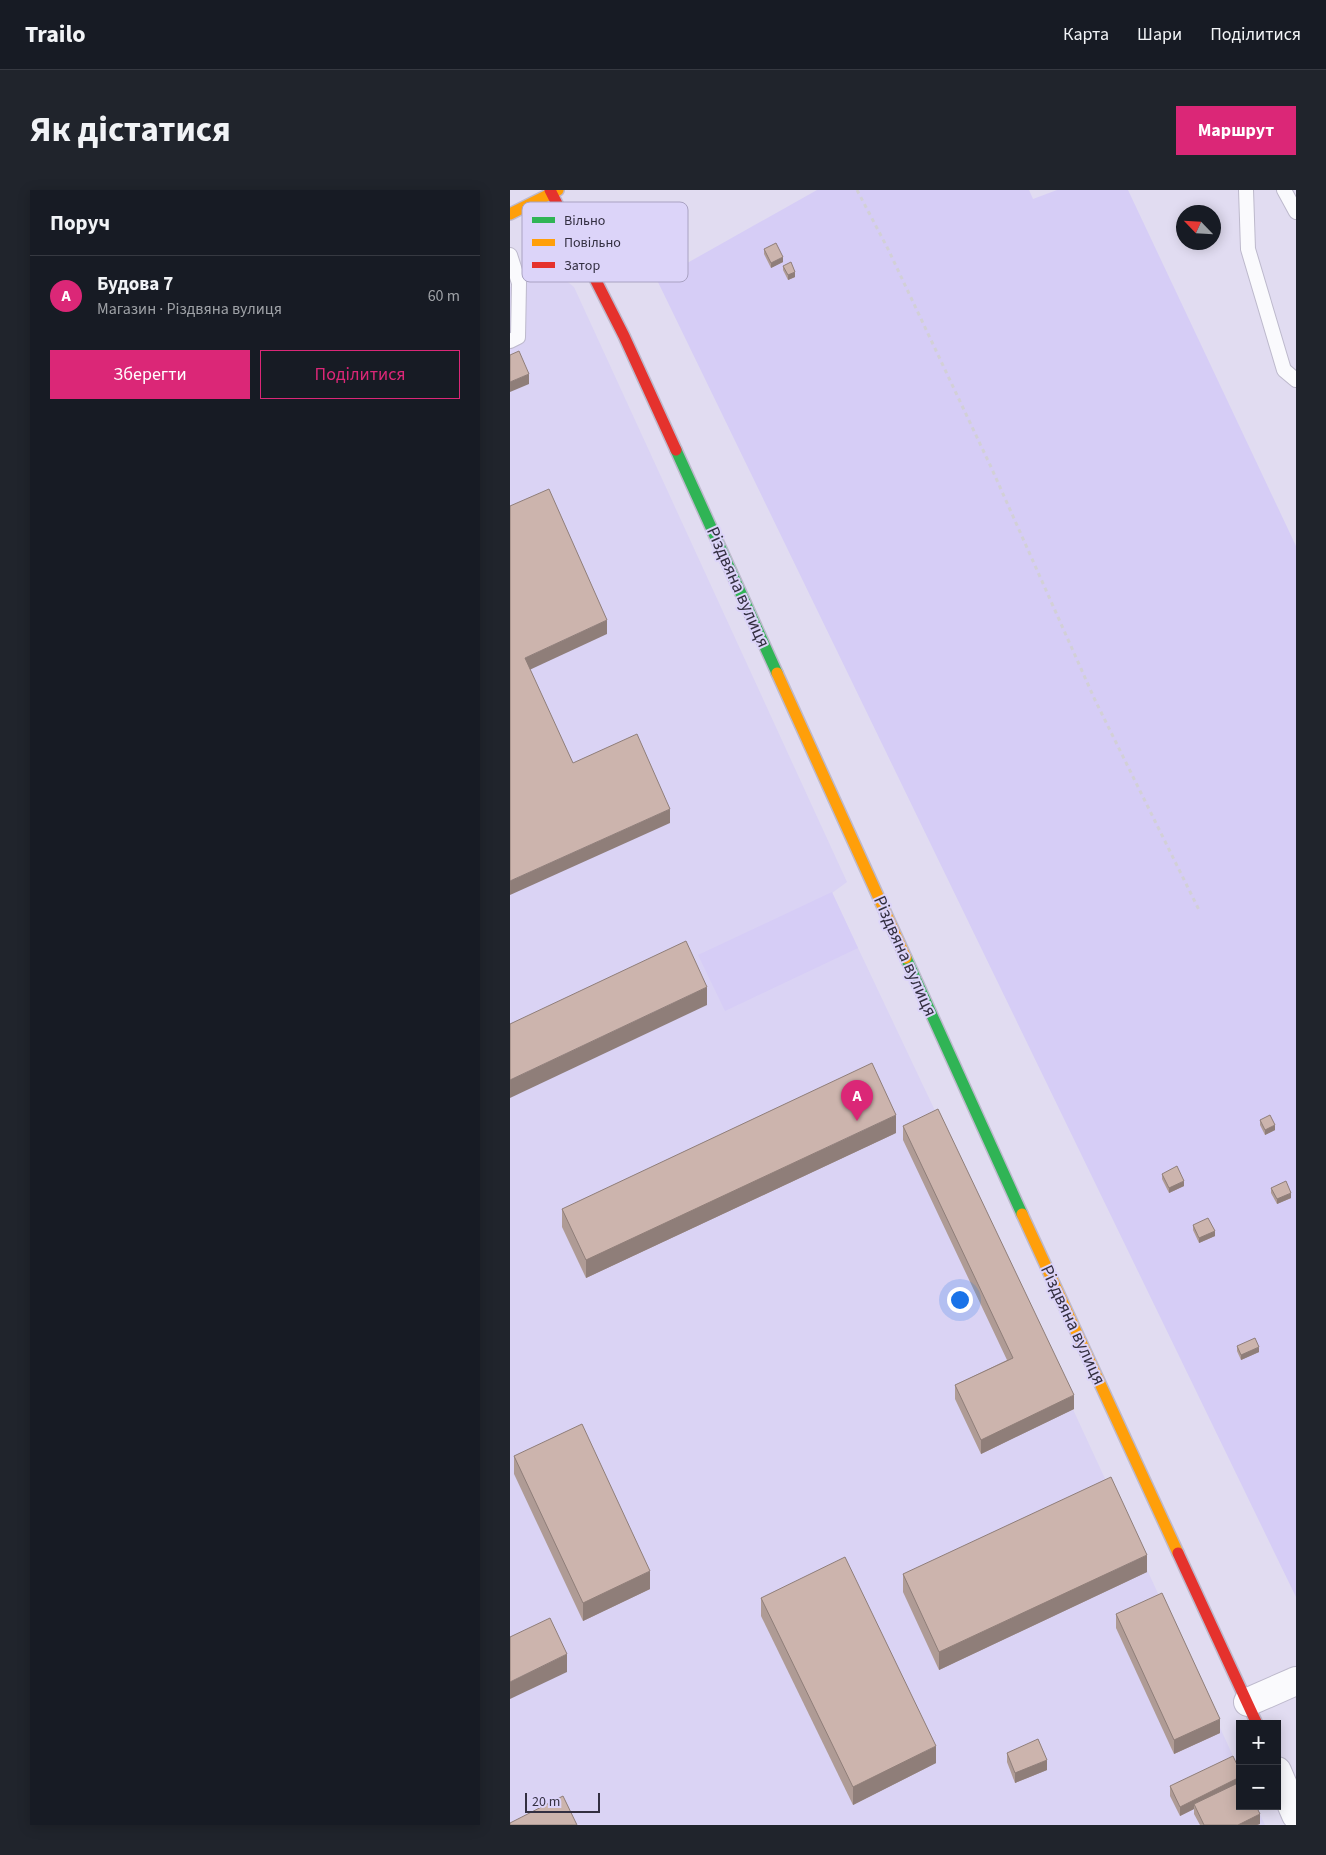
<!DOCTYPE html>
<html lang="uk">
<meta charset="utf-8">
<style>
body{margin:0;font-family:"Source Sans 3",sans-serif;background:#20242c;color:#f1f3f6}
.controls{position:absolute;right:15px;bottom:15px;display:grid;overflow:hidden;border-radius:0px;box-shadow:0 2px 12px #0003}
.controls button{width:45px;height:45px;display:grid;place-items:center;padding:0;border:0;border-bottom:1px solid #363941;background:#171b24;color:#f1f3f6;font:25px sans-serif}
.compass{position:absolute;left:666px;top:15px;width:45px;height:45px;border-radius:50%;background:#171b24;box-shadow:0 2px 12px #0003;rotate:295deg}
.scale{position:absolute;left:15px;bottom:12px;width:75px;box-sizing:border-box;padding-left:5px;border:2px solid #332f41;border-top:0;font-size:14px;line-height:18px;white-space:nowrap;color:#332f41;-webkit-text-stroke:4px #dcd4f9;paint-order:stroke}
.you{position:absolute;left:449px;top:1109px;width:18px;height:18px;margin:-12px;border:4px solid #fff;border-radius:50%;background:#1a73e8;box-shadow:0 0 0 8px #1a73e833}
.badge{display:grid;place-items:center;width:32px;height:32px;border-radius:50%;background:#db2777;color:#fff;font-size:16px;font-weight:700}
.pin{position:absolute;translate:-50% -41px;filter:drop-shadow(0 1px 2px #0008)}
.pin::after{content:'';position:absolute;top:26px;width:18px;height:15px;background:inherit;clip-path:polygon(0 0,100% 0,50% 100%)}
.list{margin:0;padding:0;list-style:none}
h2{display:flex;justify-content:space-between;align-items:center;height:65px;margin:0;padding:0 20px;font-size:21px}
h2 small{font-size:16px;font-weight:400;color:#9ea1a6}
.list li{display:grid;grid-template-columns:32px 1fr auto;gap:15px;align-items:center;box-sizing:border-box;height:80px;padding:0 20px;border-top:1px solid #363941}
.list b{display:block;font-size:19px;white-space:nowrap}
.list p{margin:0;font-size:16px;white-space:nowrap;color:#9ea1a6}
.list em{font-size:16px;font-style:normal;color:#9ea1a6}
.actions{display:flex;gap:10px;padding:15px 20px}
.actions a{flex:1;padding:11px 0;border:1px solid #db2777;border-radius:0px;text-align:center;font-size:18px;color:#db2777}
.actions .main{background:#db2777;color:#fff}
.map{position:relative;flex:none;width:786px;height:1635px;overflow:hidden;border-radius:0px}
header{display:flex;align-items:center;gap:30px;box-sizing:border-box;height:70px;padding:0 25px;background:#171b24;border-bottom:1px solid #363941}
header strong{font-size:24px}
nav{display:flex;gap:28px;margin-inline-start:auto;font-size:18px}
.intro{display:flex;align-items:center;justify-content:space-between;box-sizing:border-box;height:120px;padding:0 30px}
h1{margin:0;font-size:35px}
.button{padding:12px 22px;border-radius:0px;background:#db2777;color:#fff;font-size:18px;font-weight:700}
main{display:flex;gap:30px;padding:0 30px}
aside{flex:1;background:#171b24;border-radius:0px;box-shadow:0 2px 12px #0003}
.map>svg:first-child{display:block}
.built{fill:#dad3f4}
.green{fill:#d6cdf6}
.lines{fill:none;stroke-linecap:round;stroke-linejoin:round}
.lane-casing{stroke:#bdb9cc;stroke-width:16}
.street-casing{stroke:#bdb9cc;stroke-width:30}
.fast-casing{stroke:#bdb9cc;stroke-width:14}
.slow-casing{stroke:#bdb9cc;stroke-width:14}
.jam-casing{stroke:#bdb9cc;stroke-width:14}
.path{stroke:#d2d0d6;stroke-width:3;stroke-dasharray:4 4;stroke-linecap:butt}
.lane{stroke:#fafafd;stroke-width:14}
.street{stroke:#fafafd;stroke-width:28}
.fast{stroke:#30b455;stroke-width:11}
.slow{stroke:#ff9f0a;stroke-width:11}
.jam{stroke:#e5322d;stroke-width:11}
.wall{fill:#af9b95}
.shaded-wall{fill:#8f7e79}
.building{fill:#ccb4ad;stroke:#8f7e79}
.labels{text-anchor:middle;dominant-baseline:central;stroke-width:4;stroke-linejoin:round;paint-order:stroke}
.street-label{font-size:18px;fill:#332f41;stroke:#dcd4f9}
.key{fill:#dcd4f9;stroke:#a9a2c2;stroke-width:1}
.key-label{font-size:14px;fill:#332f41}
</style>
<header>
<strong>Trailo</strong>
<nav><a>Карта</a><a>Шари</a><a>Поділитися</a></nav>
</header>
<div class="intro"><h1>Як дістатися</h1><a class="button">Маршрут</a></div>
<main>
<aside>
<h2>Поруч<small></small></h2>
<ul class="list">
<li><span class="badge">A</span><div><b>Будова 7</b><p>Магазин · Різдвяна вулиця</p></div><em>60 m</em></li>
</ul>
<div class="actions"><a class="main">Зберегти</a><a>Поділитися</a></div>
</aside>
<div class="map">
<svg width="786" height="1635" viewBox="0 0 786 1635">
<rect width="100%" height="100%" fill="#e1dcf1"/>
<path class="built" d="M32,79L49,85L64,97L337,692L322,703L428,927L730,1581V1616H746L755,1635H0V97L28,84Z"/>
<g class="green">
<path d="M307,0H519L523,9L547,0H618L786,356V1407L147,90Z"/>
<path d="M322,702L348,758L215,821L188,765Z"/>
</g>
<g class="lines">
<defs>
<g id="lane">
<path d="M736,0L738,59L774,180L786,190"/>
<path d="M774,0L786,22"/>
<path d="M0,65L9,93L8,147L0,151"/>
</g>
<g id="street">
<path d="M738,1512L786,1491"/>
<path d="M767,1581L786,1625"/>
</g>
<g id="fast">
<path d="M166,260L267,483"/>
<path d="M396,768L512,1024"/>
</g>
<g id="slow">
<path d="M0,24L48,0"/>
<path d="M267,483L396,768"/>
<path d="M512,1024L668,1363"/>
</g>
<g id="jam">
<path d="M40,0L114,146L166,260"/>
<path d="M668,1363L747,1534"/>
</g>
</defs>
<use href="#lane" class="lane-casing"/>
<use href="#street" class="street-casing"/>
<use href="#fast" class="fast-casing"/>
<use href="#slow" class="slow-casing"/>
<use href="#jam" class="jam-casing"/>
<path class="path" d="M347,0L378,59L481,277L585,510L690,722"/>
<use href="#lane" class="lane"/>
<use href="#street" class="street"/>
<use href="#fast" class="fast"/>
<use href="#slow" class="slow"/>
<use href="#jam" class="jam"/>
</g>
<g class="wall">
<path d="M254,59L273,72L261,78L254,64Z"/>
<path d="M273,76L285,87L278,90L273,80Z"/>
<path d="M750,930L765,940L755,945L750,935Z"/>
<path d="M393,936L564,1219L471,1264L445,1209V1195L497,1170L393,950Z"/>
<path d="M386,943L76,1088L52,1037V1019Z"/>
<path d="M652,984L674,996L659,1003L652,989Z"/>
<path d="M761,998L781,1008L767,1014L761,1003Z"/>
<path d="M683,1035L705,1046L689,1053L683,1040Z"/>
<path d="M727,1156L749,1162L731,1170L727,1161Z"/>
<path d="M4,1266L140,1399L73,1431L4,1284Z"/>
<path d="M637,1382L429,1480L393,1402V1384Z"/>
<path d="M251,1408L426,1573L343,1615L251,1426Z"/>
<path d="M606,1424L710,1543L664,1564L606,1438Z"/>
<path d="M497,1563L537,1580L505,1593L497,1572Z"/>
<path d="M730,1587L750,1634L747,1635H690L684,1624V1619L670,1626L660,1606V1596Z"/>
</g>
<g class="shaded-wall">
<path d="M273,67V72L261,78V73Z"/>
<path d="M285,82V87L278,90V85Z"/>
<path d="M19,184V194L0,202V192Z"/>
<path d="M97,430V444L15,482V468Z"/>
<path d="M160,619V633L0,705V691Z"/>
<path d="M197,797V815L0,908V890Z"/>
<path d="M386,925V943L76,1088V1070Z"/>
<path d="M765,935V940L755,945V940Z"/>
<path d="M674,991V996L659,1003V998Z"/>
<path d="M781,1003V1008L767,1014V1009Z"/>
<path d="M705,1041V1046L689,1053V1048Z"/>
<path d="M749,1157V1162L731,1170V1165Z"/>
<path d="M564,1205V1219L471,1264V1250Z"/>
<path d="M637,1365V1382L429,1480V1462Z"/>
<path d="M140,1381V1399L73,1431V1413Z"/>
<path d="M57,1464V1482L0,1509V1492Z"/>
<path d="M710,1529V1543L664,1564V1550Z"/>
<path d="M426,1556V1573L343,1615V1597Z"/>
<path d="M537,1570V1580L505,1593V1583Z"/>
<path d="M730,1587V1597L684,1614V1619L670,1626V1617Z"/>
<path d="M750,1624V1634L747,1635H728Z"/>
</g>
<g class="building">
<path d="M266,53L273,67L261,73L254,59Z"/>
<path d="M281,72L285,82L278,85L273,76Z"/>
<path d="M9,161L19,184L0,192V165Z"/>
<path d="M39,299L97,430L15,468L63,573L127,544L160,619L0,691V316Z"/>
<path d="M176,751L197,797L0,890V834Z"/>
<path d="M362,873L386,925L76,1070L52,1019Z"/>
<path d="M428,919L564,1205L471,1250L445,1195L503,1168L393,936Z"/>
<path d="M760,925L765,935L755,940L750,930Z"/>
<path d="M667,976L674,991L659,998L652,984Z"/>
<path d="M776,991L781,1003L767,1009L761,998Z"/>
<path d="M698,1028L705,1041L689,1048L683,1035Z"/>
<path d="M745,1148L749,1157L731,1165L727,1156Z"/>
<path d="M72,1234L140,1381L73,1413L4,1266Z"/>
<path d="M601,1287L637,1365L429,1462L393,1384Z"/>
<path d="M335,1367L426,1556L343,1597L251,1408Z"/>
<path d="M652,1403L710,1529L664,1550L606,1424Z"/>
<path d="M40,1428L57,1464L0,1492V1447Z"/>
<path d="M528,1549L537,1570L505,1583L497,1563Z"/>
<path d="M723,1566L730,1581V1587L670,1617L660,1596Z"/>
<path d="M730,1592V1616H746L750,1624L728,1635H694L684,1614Z"/>
<path d="M53,1606L67,1635H0V1633Z"/>
</g>
<g class="labels">
<g class="street-label">
<text transform="translate(228 397) rotate(66)">Різдвяна вулиця</text>
<text transform="translate(395 766) rotate(66)">Різдвяна вулиця</text>
<text transform="translate(563 1135) rotate(65)">Різдвяна вулиця</text>
</g>
</g>
<rect x="12" y="12" width="166" height="80" rx="8" class="key"/>
<rect x="22" y="27" width="23" height="6" fill="#30b455"/>
<rect x="22" y="49" width="23" height="7" fill="#ff9f0a"/>
<rect x="22" y="72" width="23" height="6" fill="#e5322d"/>
<g class="key-label">
<text x="54" y="35">Вільно</text>
<text x="54" y="57">Повільно</text>
<text x="54" y="80">Затор</text>
</g>
</svg>
<div class="controls">
<button>+</button>
<button>−</button>
</div>
<svg class="compass" viewBox="-18 -18 36 36"><path d="M0-13l5 13h-10z" fill="#e53935"/><path d="M0 13l5-13h-10z" fill="#9ea1a6"/></svg>
<div class="scale">20 m</div>
<div class="you"></div>
<div class="pin badge" style="left:347px;top:931px">A</div>
</div>
</main>
